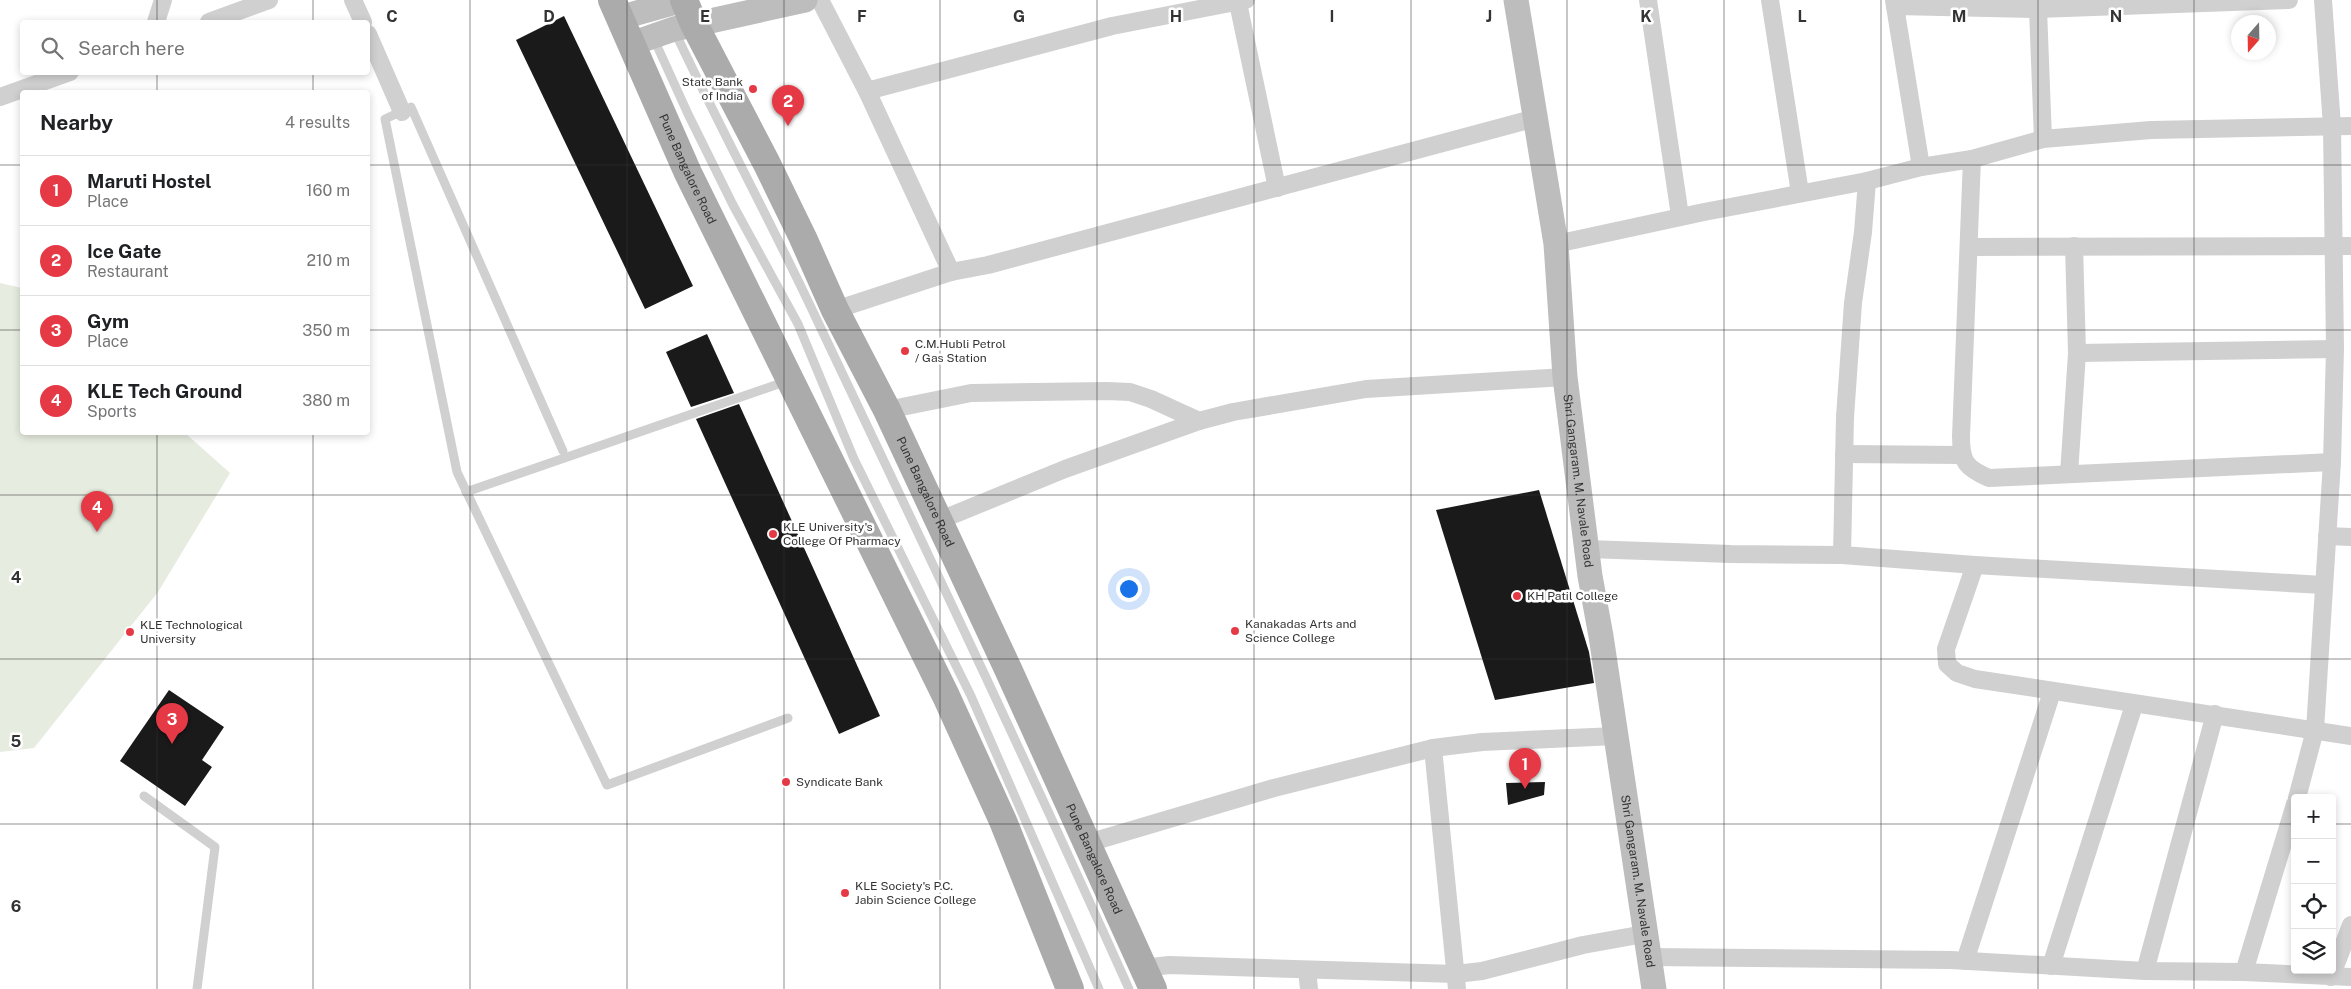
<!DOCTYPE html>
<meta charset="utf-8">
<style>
body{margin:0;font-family:"Public Sans",sans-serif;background:#f2f2f2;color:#202124}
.controls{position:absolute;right:15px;bottom:15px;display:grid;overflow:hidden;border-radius:5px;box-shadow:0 2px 8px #0003}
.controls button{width:45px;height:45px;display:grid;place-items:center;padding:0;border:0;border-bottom:1px solid #e0e0e0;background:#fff;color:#202124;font:25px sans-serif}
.compass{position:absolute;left:2231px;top:15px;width:45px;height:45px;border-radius:50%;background:#fff;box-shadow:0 2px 8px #0003;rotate:200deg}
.you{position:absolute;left:1128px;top:588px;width:18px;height:18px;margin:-12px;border:4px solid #fff;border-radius:50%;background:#1a73e8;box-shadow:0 0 0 8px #1a73e833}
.badge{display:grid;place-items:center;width:32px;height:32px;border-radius:50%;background:#e63946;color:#fff;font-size:16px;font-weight:700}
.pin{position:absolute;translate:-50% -41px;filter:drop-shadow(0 1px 2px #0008)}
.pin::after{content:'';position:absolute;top:26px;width:18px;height:15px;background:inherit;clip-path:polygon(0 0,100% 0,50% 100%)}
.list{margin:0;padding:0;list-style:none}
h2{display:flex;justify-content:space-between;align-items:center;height:65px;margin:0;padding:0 20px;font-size:21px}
h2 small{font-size:16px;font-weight:400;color:#757577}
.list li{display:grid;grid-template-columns:32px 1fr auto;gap:15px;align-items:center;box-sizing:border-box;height:70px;padding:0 20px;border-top:1px solid #e0e0e0}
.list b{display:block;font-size:19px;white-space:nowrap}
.list p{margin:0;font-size:16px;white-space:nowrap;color:#757577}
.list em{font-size:16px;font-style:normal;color:#757577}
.icon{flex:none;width:28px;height:28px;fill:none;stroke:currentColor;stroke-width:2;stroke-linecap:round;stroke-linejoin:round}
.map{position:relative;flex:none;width:2351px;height:989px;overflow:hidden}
.search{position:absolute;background:#fff;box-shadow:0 2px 8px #0003;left:20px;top:20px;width:350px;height:55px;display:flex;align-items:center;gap:12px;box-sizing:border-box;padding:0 18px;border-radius:5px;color:#757577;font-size:19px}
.panel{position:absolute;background:#fff;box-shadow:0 2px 8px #0003;left:20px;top:90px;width:350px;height:345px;border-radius:5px}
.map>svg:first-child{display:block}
.green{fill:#e6ecdf}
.building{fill:#1a1a1a}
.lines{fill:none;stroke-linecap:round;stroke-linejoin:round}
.lane{stroke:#d0d0d0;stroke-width:9}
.street{stroke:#d0d0d0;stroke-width:18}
.secondary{stroke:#bdbdbd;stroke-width:25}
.primary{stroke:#ababab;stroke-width:28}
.grid{fill:none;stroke:#333;stroke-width:1;stroke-opacity:0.55}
.poi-dot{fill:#e63946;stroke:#fff;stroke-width:2}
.labels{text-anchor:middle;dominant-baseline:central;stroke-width:5;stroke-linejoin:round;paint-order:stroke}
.poi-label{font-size:12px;fill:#333;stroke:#fff;text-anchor:start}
.street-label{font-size:12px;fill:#333;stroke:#fff}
.grid-label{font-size:16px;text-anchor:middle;font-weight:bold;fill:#333;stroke:#fff;stroke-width:5;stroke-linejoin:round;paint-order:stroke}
</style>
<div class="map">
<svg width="2351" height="989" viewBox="0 0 2351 989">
<rect width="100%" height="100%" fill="#fff"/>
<path class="green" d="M0,283L22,288V432L185,433L230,473L158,592L34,748L0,752Z"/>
<g class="building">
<path d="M564,16L693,286L645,309L516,40Z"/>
<path d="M707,334L734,393L691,407L666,352Z"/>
<path d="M739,404L880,716L839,734L696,419Z"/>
<path d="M1539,490L1589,652L1594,683L1495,700L1436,510Z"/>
<path d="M169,690L224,727L202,760L212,767L185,806L120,761Z"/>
<path d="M1545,782L1544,795L1508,805L1506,783Z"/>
</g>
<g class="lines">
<g class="lane">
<path d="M675,32C720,128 771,222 816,318C922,541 1028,764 1129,989"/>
<path d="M653,37L688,114L733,205L798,324L854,459L971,696L1099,989"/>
<path d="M563,451L411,107L385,119L457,472L607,785L788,718"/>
<path d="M466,492L787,381"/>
<path d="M144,796L215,847L197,989"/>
</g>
<g class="street">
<path d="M353,0L363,22"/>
<path d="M820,0L867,91L951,272"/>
<path d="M1648,0L1680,216"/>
<path d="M1770,0L1800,193"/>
<path d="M1894,0L1921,167"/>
<path d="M1238,3L1277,188"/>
<path d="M1895,6L2038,9L2289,0"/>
<path d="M2038,9L2043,139"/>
<path d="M156,22L163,0"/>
<path d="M209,22L269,0"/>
<path d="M368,34L402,112"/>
<path d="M867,91L1112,26L1246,0"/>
<path d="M0,97L70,72"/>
<path d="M1972,159L1961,437C1961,462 1966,468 1989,478L2332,462"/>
<path d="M1556,244L1704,212L1867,181L1921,167L1972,159L2043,139L2151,130L2351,126"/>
<path d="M1970,247L2351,246"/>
<path d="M835,310L951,272L988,265L1536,118"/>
<path d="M2077,353L2335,349"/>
<path d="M887,410L971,393L1107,391L1130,392L1151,399L1199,421"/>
<path d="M1844,454L1961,455"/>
<path d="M2069,474L2077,353L2074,246"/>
<path d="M938,521L1065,469L1199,421L1233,412L1366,389L1565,377"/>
<path d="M2327,536L2351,537"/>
<path d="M1587,549L1731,554L1842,555L1975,565L2323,585"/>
<path d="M1842,555L1845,417L1853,303L1863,232L1867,181"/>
<path d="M1975,565L1946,649L1947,664L1957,673L1975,679C2100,699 2226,716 2351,736"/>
<path d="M1433,748L1457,989"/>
<path d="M2297,798L2315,730L2332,462L2335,349L2332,126L2323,0"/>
<path d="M1088,843L1274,788L1433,748L1482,742L1616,736"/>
<path d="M1648,957L1951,960L2145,971L2244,972L2351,977"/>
<path d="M1965,961L2052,692"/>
<path d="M2051,966L2134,705"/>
<path d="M1143,968L1169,965L1456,974L1482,971L1583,945L1644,934"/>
<path d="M1307,970L1309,989"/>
<path d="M2145,971L2215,714"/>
<path d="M2244,972L2295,804"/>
<path d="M2331,977L2351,925"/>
</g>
<g class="secondary">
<path id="s1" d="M1516,0L1556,244L1565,377L1590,576L1601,636L1654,989"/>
<path d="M619,18L683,0"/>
<path d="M631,44L674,29L805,0"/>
</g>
<g class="primary">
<path id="s2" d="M612,0L688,173L946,696L1003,821L1070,989"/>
<path id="s3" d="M684,0L694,24L767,164L803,238L835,310L887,410L1008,669L1153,989"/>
</g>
</g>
<path class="grid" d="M157,0V22M313,0V22M470,0V989M627,0V989M784,0V989M940,0V989M1097,0V989M1254,0V989M1411,0V989M1567,0V989M1724,0V989M1881,0V989M2038,0V989M2194,0V989M157,72V92M313,72V92M0,165H22M368,165H2351M0,330H22M368,330H2351M157,432V989M313,432V989M0,495H2351M0,659H2351M0,824H2295M2332,824H2351"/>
<g class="poi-dot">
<circle cx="753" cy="89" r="5"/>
<circle cx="905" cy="351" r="5"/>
<circle cx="773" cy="534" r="5"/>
<circle cx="1517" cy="596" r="5"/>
<circle cx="1235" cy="631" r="5"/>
<circle cx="130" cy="632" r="5"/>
<circle cx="786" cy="782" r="5"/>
<circle cx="845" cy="893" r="5"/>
</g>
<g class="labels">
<g class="poi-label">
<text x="743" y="82" text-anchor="end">State Bank<tspan x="743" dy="14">of India</tspan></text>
<text x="915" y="344">C.M.Hubli Petrol<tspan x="915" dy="14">/ Gas Station</tspan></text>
<text x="783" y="527">KLE University's<tspan x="783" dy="14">College Of Pharmacy</tspan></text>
<text x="1527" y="596">KH Patil College</text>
<text x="1245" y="624">Kanakadas Arts and<tspan x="1245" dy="14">Science College</tspan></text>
<text x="140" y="625">KLE Technological<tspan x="140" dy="14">University</tspan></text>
<text x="796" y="782">Syndicate Bank</text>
<text x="855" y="886">KLE Society's P.C.<tspan x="855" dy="14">Jabin Science College</tspan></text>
</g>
<g class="street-label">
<text stroke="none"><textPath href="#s2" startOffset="185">Pune Bangalore Road</textPath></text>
<text stroke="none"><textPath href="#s1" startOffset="485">Shri Gangaram. M. Navale Road</textPath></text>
<text stroke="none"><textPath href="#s3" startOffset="548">Pune Bangalore Road</textPath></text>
<text stroke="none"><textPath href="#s3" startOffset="952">Pune Bangalore Road</textPath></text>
<text stroke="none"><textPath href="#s1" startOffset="890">Shri Gangaram. M. Navale Road</textPath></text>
</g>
</g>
<g class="grid-label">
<text x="392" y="22">C</text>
<text x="549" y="22">D</text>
<text x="705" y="22">E</text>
<text x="862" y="22">F</text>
<text x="1019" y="22">G</text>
<text x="1176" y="22">H</text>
<text x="1332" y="22">I</text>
<text x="1489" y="22">J</text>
<text x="1646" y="22">K</text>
<text x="1802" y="22">L</text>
<text x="1959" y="22">M</text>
<text x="2116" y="22">N</text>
<text x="16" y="583">4</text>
<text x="16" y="747">5</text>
<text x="16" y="912">6</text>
</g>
</svg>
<div class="controls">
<button>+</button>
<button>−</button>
<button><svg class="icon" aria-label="locate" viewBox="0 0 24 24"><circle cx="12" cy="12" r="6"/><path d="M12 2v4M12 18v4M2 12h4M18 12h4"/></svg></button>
<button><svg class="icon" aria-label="layers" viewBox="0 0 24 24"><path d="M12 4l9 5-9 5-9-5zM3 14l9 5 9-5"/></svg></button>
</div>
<svg class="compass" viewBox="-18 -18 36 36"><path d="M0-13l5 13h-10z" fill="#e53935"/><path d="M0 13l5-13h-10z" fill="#757577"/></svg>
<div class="you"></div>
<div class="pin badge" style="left:1525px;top:789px">1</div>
<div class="pin badge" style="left:788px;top:126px">2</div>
<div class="pin badge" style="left:172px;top:744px">3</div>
<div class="pin badge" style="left:97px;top:532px">4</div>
<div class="search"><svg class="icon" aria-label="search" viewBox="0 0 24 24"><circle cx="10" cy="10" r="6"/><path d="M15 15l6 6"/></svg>Search here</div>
<section class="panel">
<h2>Nearby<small>4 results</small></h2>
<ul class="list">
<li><span class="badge">1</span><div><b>Maruti Hostel</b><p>Place</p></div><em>160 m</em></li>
<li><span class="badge">2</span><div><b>Ice Gate</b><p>Restaurant</p></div><em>210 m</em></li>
<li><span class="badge">3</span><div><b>Gym</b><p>Place</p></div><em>350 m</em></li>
<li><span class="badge">4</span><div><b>KLE Tech Ground</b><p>Sports</p></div><em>380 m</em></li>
</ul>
</section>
</div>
